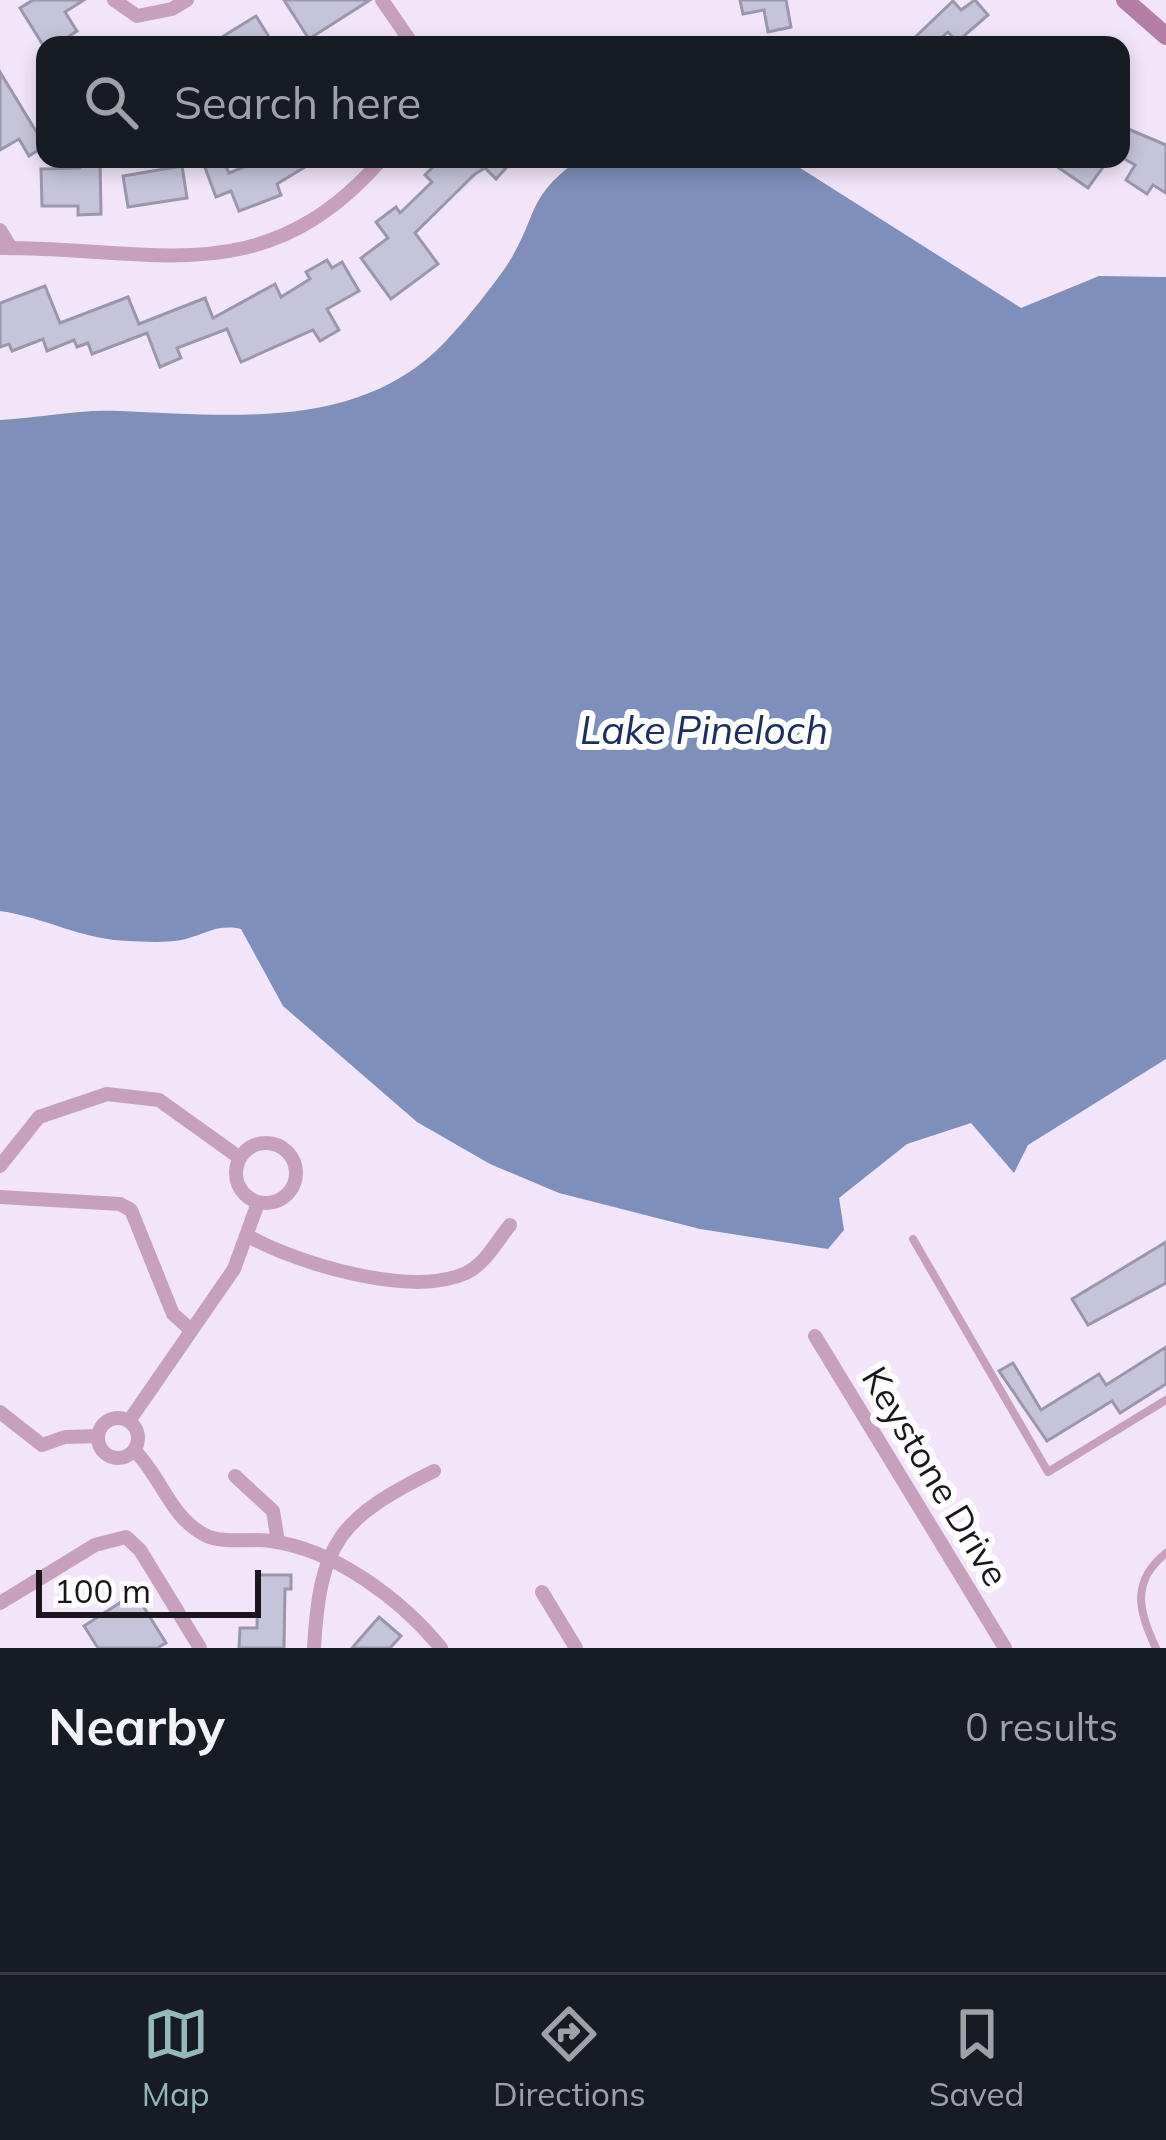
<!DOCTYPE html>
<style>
body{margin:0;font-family:Mulish,sans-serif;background:#242831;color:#f1f3f6}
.scale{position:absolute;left:36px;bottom:30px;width:225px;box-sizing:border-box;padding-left:12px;border:6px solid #1b161d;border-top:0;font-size:33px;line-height:42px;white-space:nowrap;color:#1b161d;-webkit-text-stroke:9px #fff;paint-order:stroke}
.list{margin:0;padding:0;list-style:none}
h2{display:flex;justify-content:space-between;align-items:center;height:156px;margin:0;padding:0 48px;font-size:51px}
h2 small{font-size:39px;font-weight:400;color:#9ea1a6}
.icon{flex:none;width:66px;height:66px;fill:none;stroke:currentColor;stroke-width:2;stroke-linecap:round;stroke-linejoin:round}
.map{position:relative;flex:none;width:1166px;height:1648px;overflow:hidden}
.search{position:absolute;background:#171b24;box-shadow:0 6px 18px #0003;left:36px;right:36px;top:36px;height:132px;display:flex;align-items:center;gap:30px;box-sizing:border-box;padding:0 42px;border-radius:24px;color:#9ea1a6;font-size:45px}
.sheet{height:324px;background:#171b24}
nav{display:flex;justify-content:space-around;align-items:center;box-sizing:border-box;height:168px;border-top:3px solid #363941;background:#171b24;font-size:33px;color:#9ea1a6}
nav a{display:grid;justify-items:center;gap:6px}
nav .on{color:#95b8ba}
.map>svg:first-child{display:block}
.water{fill:#7d8fba}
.building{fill:#c6c4da;stroke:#9a97ac;stroke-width:3}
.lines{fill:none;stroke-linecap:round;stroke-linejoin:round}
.lane{stroke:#c7a1bc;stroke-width:8}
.street{stroke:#c7a1bc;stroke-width:14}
.secondary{stroke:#b47da5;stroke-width:18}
.labels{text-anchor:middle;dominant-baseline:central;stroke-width:12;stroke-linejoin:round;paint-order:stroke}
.street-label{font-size:36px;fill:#1b161d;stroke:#fff}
.water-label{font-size:39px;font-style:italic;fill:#1c2e64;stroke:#fff}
</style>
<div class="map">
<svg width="1166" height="1648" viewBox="0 0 1166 1648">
<rect width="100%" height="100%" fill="#f2e5fa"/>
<path class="water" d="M579,159H786L1021,308L1099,276L1166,277V1059L1028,1145L1014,1173L971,1123L907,1144L839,1198L844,1230L828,1249L700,1229L559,1193L490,1164L417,1122L283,1006L241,929C219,924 207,933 186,939C169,943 147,942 129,941C82,940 44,917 0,911V420C40,418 79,409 118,411C231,415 360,432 446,341C465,321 494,285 509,262C539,214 525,199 579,159Z"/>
<g class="building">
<path d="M33,0H84L65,12L77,31L56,45H43L20,8Z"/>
<path d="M284,0H370L309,39Z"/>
<path d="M740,0H786L791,27L768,32L764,10L743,14Z"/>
<path d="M975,0L988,15L957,42L948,32L933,45H907L953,1L961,10Z"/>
<path d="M256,16L274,45H209Z"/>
<path d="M0,72L45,146L29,156L19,139L0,150Z"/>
<path d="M1121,126L1166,145V193L1153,185L1147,194L1126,180L1135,165L1121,157Z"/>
<path d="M80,159H100L101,214L78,215V206H42L41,169L80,168Z"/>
<path d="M223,159L229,173L264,159H318L277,184L281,195L239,211L231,191L216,197L204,165Z"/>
<path d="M441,159H514L496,179L485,168L475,174L415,233L438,264L391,299L361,258L388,238L376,222L396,207L400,213L432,182L425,175Z"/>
<path d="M1046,159H1093L1103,167L1088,188Z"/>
<path d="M182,166L187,198L128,207L123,176Z"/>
<path d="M327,260L332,268L342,262L359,291L327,309L339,330L320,341L313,330L241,362L227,329L177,348L181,358L160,367L147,333L92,354L88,343L77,347L74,340L47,351L43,339L12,351L9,344L0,347V303L45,286L60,323L128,297L139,324L205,298L213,318L275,284L281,297L310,279L306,272Z"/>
<path d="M1166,1242V1283L1088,1325L1072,1299Z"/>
<path d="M1166,1347V1384L1120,1413L1112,1401L1047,1441L999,1371L1013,1363L1041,1410L1099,1374L1106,1385Z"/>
<path d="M258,1575H291V1589H285L284,1648H239L240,1628H257Z"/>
<path d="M135,1593L166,1643L157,1648H98L84,1626Z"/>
<path d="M379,1617L401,1636L390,1648H352Z"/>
</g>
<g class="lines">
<g class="lane">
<path d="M913,1239L1048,1472L1166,1400"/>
<path d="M1156,1648C1138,1611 1131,1581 1166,1553"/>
</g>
<g class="street">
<path d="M114,0L137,16L172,9L187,0"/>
<path d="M382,0L413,45"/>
<path d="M0,230L11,248"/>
<path d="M0,248C155,247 263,295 382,159"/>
<circle cx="266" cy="1173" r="30"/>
<path d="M0,1166L39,1117L107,1094L159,1100L240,1158"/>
<path d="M0,1197L120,1204L131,1210L173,1314L191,1330"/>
<path d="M250,1237C299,1264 412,1298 466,1273C485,1264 497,1241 510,1225"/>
<path d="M815,1336L1005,1648"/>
<path d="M0,1412L42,1445L65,1437L98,1436"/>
<circle cx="118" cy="1438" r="20"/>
<path d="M129,1421L234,1269L258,1203"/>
<path d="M135,1451C162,1478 170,1517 205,1535C222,1544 250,1538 270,1541C334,1549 401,1599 441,1648"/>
<path d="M235,1476L273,1511L278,1542"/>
<path d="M542,1592L576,1648"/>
<path d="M0,1603L95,1545L126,1537L140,1550L200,1648"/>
<path d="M314,1648C320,1541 340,1518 434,1471"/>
</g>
<path class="secondary" d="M1125,0L1166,36"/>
</g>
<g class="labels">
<g class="street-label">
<text transform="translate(936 1476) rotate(59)">Keystone Drive</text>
</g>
<g class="water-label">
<text x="704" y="729">Lake Pineloch</text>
</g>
</g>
</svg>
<div class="scale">100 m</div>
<div class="search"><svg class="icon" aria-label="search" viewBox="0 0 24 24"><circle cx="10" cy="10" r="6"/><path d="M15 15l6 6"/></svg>Search here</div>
</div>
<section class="sheet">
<h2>Nearby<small>0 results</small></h2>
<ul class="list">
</ul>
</section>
<nav>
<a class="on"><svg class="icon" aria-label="map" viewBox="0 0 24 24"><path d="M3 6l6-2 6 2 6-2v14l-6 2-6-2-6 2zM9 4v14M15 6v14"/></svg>Map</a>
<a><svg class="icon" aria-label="directions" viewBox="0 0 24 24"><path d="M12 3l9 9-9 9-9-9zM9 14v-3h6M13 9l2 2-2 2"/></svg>Directions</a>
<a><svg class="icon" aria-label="saved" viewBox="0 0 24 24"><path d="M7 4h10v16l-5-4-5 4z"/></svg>Saved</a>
</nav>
